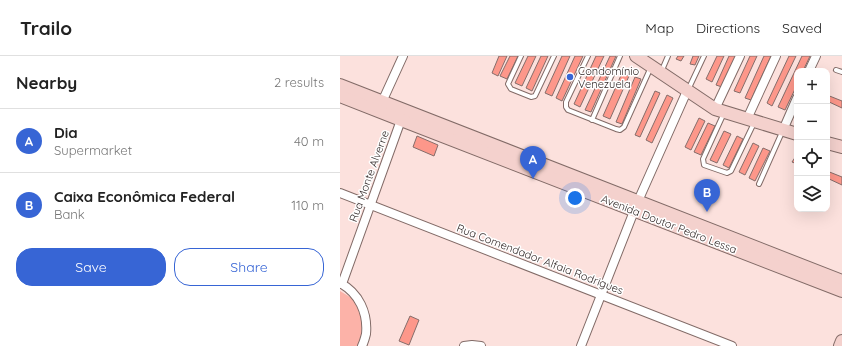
<!DOCTYPE html>
<meta charset="utf-8">
<style>
body{margin:0;font-family:Quicksand,sans-serif;background:#f6f6f6;color:#222}
.controls{position:absolute;right:12px;top:12px;display:grid;overflow:hidden;border-radius:8px;box-shadow:0 4px 16px #0002}
.controls button{width:36px;height:36px;display:grid;place-items:center;padding:0;border:0;border-bottom:1px solid #e0e0e0;background:#fff;color:#222;font:20px sans-serif}
.you{position:absolute;left:235px;top:142px;width:14px;height:14px;margin:-10px;border:3px solid #fff;border-radius:50%;background:#1a73e8;box-shadow:0 0 0 6px #1a73e833}
.badge{display:grid;place-items:center;width:26px;height:26px;border-radius:50%;background:#3765d5;color:#fff;font-size:13px;font-weight:700}
.pin{position:absolute;translate:-50% -33px;filter:drop-shadow(0 1px 2px #0008)}
.pin::after{content:'';position:absolute;top:21px;width:14px;height:12px;background:inherit;clip-path:polygon(0 0,100% 0,50% 100%)}
.list{margin:0;padding:0;list-style:none}
h2{display:flex;justify-content:space-between;align-items:center;height:52px;margin:0;padding:0 16px;font-size:17px}
h2 small{font-size:13px;font-weight:400;color:#767676}
.list li{display:grid;grid-template-columns:26px 1fr auto;gap:12px;align-items:center;box-sizing:border-box;height:64px;padding:0 16px;border-top:1px solid #e0e0e0}
.list b{display:block;font-size:15px;white-space:nowrap}
.list p{margin:0;font-size:13px;white-space:nowrap;color:#767676}
.list em{font-size:13px;font-style:normal;color:#767676}
.actions{display:flex;gap:8px;padding:12px 16px}
.actions a{flex:1;padding:9px 0;border:1px solid #3765d5;border-radius:16px;text-align:center;font-size:14px;color:#3765d5}
.actions .main{background:#3765d5;color:#fff}
.icon{flex:none;width:22px;height:22px;fill:none;stroke:currentColor;stroke-width:2;stroke-linecap:round;stroke-linejoin:round}
.map{position:relative;flex:none;width:502px;height:290px;overflow:hidden}
header{display:flex;align-items:center;gap:24px;box-sizing:border-box;height:56px;padding:0 20px;background:#fff;border-bottom:1px solid #e0e0e0}
header strong{font-size:19px}
nav{display:flex;gap:22px;margin-inline-start:auto;font-size:14px}
main{display:flex}
aside{flex:1;background:#fff}
.map>svg:first-child{display:block}
.park{fill:#fcb2a8}
.building{fill:#fd978a;stroke:#856d6a}
.lines{fill:none;stroke-linecap:round;stroke-linejoin:round}
.lane-casing{stroke:#826b67;stroke-width:6}
.street-casing{stroke:#826b67;stroke-width:10}
.secondary-casing{stroke:#826b67;stroke-width:14}
.lane{stroke:#fff;stroke-width:4}
.street{stroke:#fff;stroke-width:8}
.secondary{stroke:#f4d1cd;stroke-width:12}
.poi-dot{fill:#3765d5;stroke:#fff;stroke-width:1.5}
.labels{text-anchor:middle;dominant-baseline:central;stroke-width:3;stroke-linejoin:round;paint-order:stroke}
.poi-label{font-size:11px;fill:#332928;stroke:#fff;text-anchor:start}
.street-label{font-size:11px;fill:#332928;stroke:#fff}
</style>
<header>
<strong>Trailo</strong>
<nav><a>Map</a><a>Directions</a><a>Saved</a></nav>
</header>
<main>
<aside>
<h2>Nearby<small>2 results</small></h2>
<ul class="list">
<li><span class="badge">A</span><div><b>Dia</b><p>Supermarket</p></div><em>40 m</em></li>
<li><span class="badge">B</span><div><b>Caixa Econômica Federal</b><p>Bank</p></div><em>110 m</em></li>
</ul>
<div class="actions"><a class="main">Save</a><a>Share</a></div>
</aside>
<div class="map">
<svg width="502" height="290" viewBox="0 0 502 290">
<rect width="100%" height="100%" fill="#fce1dd"/>
<path class="park" d="M0,235L15,244L23,261L20,287L18,290H0Z"/>
<g class="building">
<path d="M159,0H167L158,20L152,17Z"/>
<path d="M170,0H178L167,23L160,20Z"/>
<path d="M188,0H196L182,30L175,27Z"/>
<path d="M201,0H208L192,35L186,32Z"/>
<path d="M222,0H230L212,40L205,37Z"/>
<path d="M235,0H243L222,45L216,42Z"/>
<path d="M256,0H264L240,51L234,48Z"/>
<path d="M270,0H276L251,56L245,54Z"/>
<path d="M338,0H344L341,5L336,3Z"/>
<path d="M353,0H359L355,9L350,8Z"/>
<path d="M377,0H384L372,26L366,23Z"/>
<path d="M389,0H396L382,31L376,29Z"/>
<path d="M410,0H417L400,37L394,35Z"/>
<path d="M424,0H431L411,44L405,42Z"/>
<path d="M449,0H456L432,50L427,47Z"/>
<path d="M462,0H470L463,15H457V29L445,54L438,51Z"/>
<path d="M282,17L289,20L270,63L263,60Z"/>
<path d="M295,21L301,23L282,68L276,66Z"/>
<path d="M315,35L320,37L300,81L295,79Z"/>
<path d="M327,39L333,42L312,87L306,84Z"/>
<path d="M487,39L502,45V52L487,45Z"/>
<path d="M359,62L365,65L351,94L345,91Z"/>
<path d="M368,67L375,70L361,99L354,96Z"/>
<path d="M384,75L391,78L377,107L370,104Z"/>
<path d="M77,80L98,89L94,100L73,91Z"/>
<path d="M397,80L403,83L389,112L383,109Z"/>
<path d="M413,87L419,90L405,119L399,116Z"/>
<path d="M423,92L430,95L415,125L409,122Z"/>
<path d="M456,100L457,101V108L452,106Z"/>
<path d="M487,115L502,121V129L487,122Z"/>
<path d="M70,260L79,264L69,289L59,285Z"/>
</g>
<g class="lines">
<defs>
<g id="lane">
<path d="M181,0L168,28L171,33L191,41L195,40L214,0"/>
<path d="M248,0L226,46V51L228,54L276,73L280,74L284,71L311,11"/>
<path d="M322,14L328,0"/>
<path d="M496,14L502,16"/>
<path d="M348,34L364,0"/>
<path d="M384,57L363,103L364,109L387,117L391,115L414,67"/>
<path d="M252,64L280,0"/>
<path d="M419,128L443,74"/>
</g>
<g id="street">
<path d="M469,15L476,0"/>
<path d="M42,46L63,0"/>
<path d="M375,53L400,0"/>
<path d="M407,63L436,0"/>
<path d="M443,74L457,42"/>
<path d="M0,137L392,290"/>
<path d="M0,227C19,237 28,257 26,278C25,282 24,286 22,290"/>
<path d="M2,228L61,64"/>
<path d="M124,290L132,289L141,290"/>
<path d="M241,290L298,145L347,35"/>
</g>
<g id="secondary">
<path d="M296,0L375,53L457,78"/>
<path d="M0,29L502,225"/>
<path d="M0,40L61,64L502,235"/>
<path d="M487,87L502,91"/>
<path d="M500,290L502,285"/>
</g>
</defs>
<use href="#lane" class="lane-casing"/>
<use href="#street" class="street-casing"/>
<use href="#secondary" class="secondary-casing"/>
<use href="#lane" class="lane"/>
<use href="#street" class="street"/>
<use href="#secondary" class="secondary"/>
</g>
<circle class="poi-dot" cx="230" cy="21" r="4"/>
<g class="labels">
<g class="poi-label">
<text x="238" y="15">Condomínio<tspan x="238" dy="13">Venezuela</tspan></text>
</g>
<g class="street-label">
<text transform="translate(29 120) rotate(-70)">Rua Monte Alverne</text>
<text transform="translate(329 168) rotate(21)">Avenida Doutor Pedro Lessa</text>
<text transform="translate(200 203) rotate(21)">Rua Comendador Alfaia Rodrigues</text>
</g>
</g>
</svg>
<div class="controls">
<button>+</button>
<button>−</button>
<button><svg class="icon" aria-label="locate" viewBox="0 0 24 24"><circle cx="12" cy="12" r="6"/><path d="M12 2v4M12 18v4M2 12h4M18 12h4"/></svg></button>
<button><svg class="icon" aria-label="layers" viewBox="0 0 24 24"><path d="M12 4l9 5-9 5-9-5zM3 14l9 5 9-5"/></svg></button>
</div>
<div class="you"></div>
<div class="pin badge" style="left:193px;top:123px">A</div>
<div class="pin badge" style="left:367px;top:156px">B</div>
</div>
</main>
